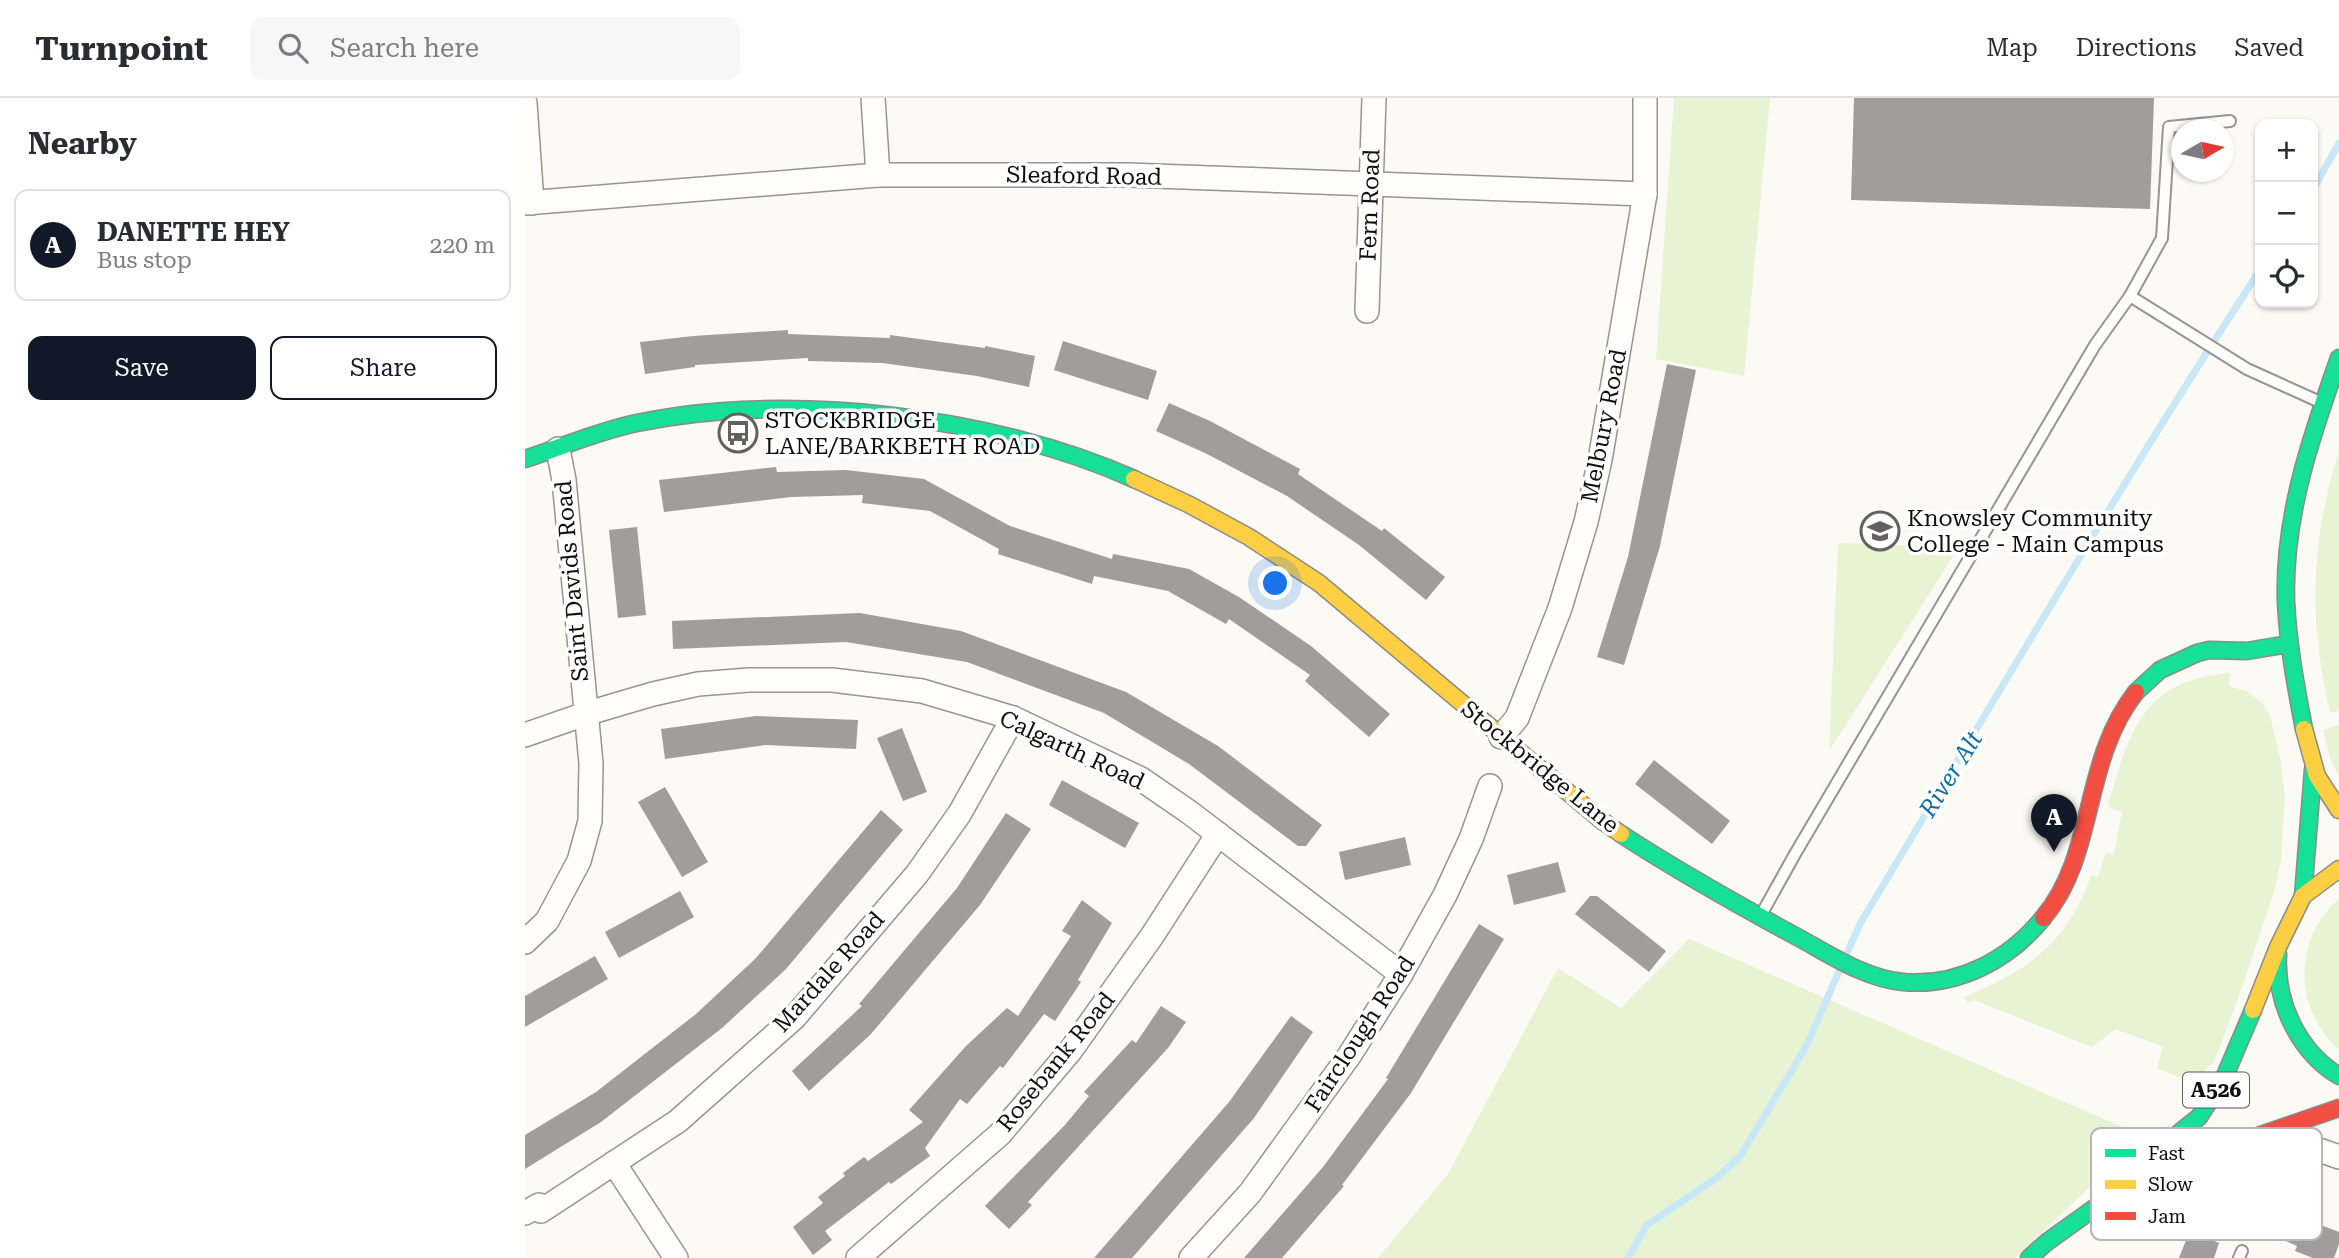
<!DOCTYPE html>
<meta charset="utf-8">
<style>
body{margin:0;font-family:"Roboto Serif",serif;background:#f7f7f7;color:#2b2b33}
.controls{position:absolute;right:21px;top:21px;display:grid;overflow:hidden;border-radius:14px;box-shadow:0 2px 5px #0004}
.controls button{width:63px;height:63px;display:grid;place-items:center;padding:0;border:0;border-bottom:2px solid #e1e1e2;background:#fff;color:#2b2b33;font:35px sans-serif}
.compass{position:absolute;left:1646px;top:21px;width:63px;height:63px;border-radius:50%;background:#fff;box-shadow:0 2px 5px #0004;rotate:81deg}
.you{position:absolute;left:751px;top:486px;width:24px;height:24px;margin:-18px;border:5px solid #fff;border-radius:50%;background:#1a73e8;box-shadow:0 0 0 10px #1a73e833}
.badge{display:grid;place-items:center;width:46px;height:46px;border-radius:50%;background:#111827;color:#fff;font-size:23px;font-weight:700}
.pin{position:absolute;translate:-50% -58px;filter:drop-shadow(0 2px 4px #0008)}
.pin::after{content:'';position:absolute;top:37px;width:24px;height:21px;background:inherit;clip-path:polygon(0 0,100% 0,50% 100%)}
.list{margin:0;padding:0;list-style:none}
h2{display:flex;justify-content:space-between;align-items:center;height:91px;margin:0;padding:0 28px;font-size:30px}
h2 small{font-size:23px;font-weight:400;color:#7c7c81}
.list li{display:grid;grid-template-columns:46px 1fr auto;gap:21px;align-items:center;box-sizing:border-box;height:112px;margin:0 14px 14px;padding:0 14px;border:2px solid #e1e1e2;border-radius:14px}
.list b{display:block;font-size:26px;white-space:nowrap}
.list p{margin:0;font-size:23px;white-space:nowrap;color:#7c7c81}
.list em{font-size:23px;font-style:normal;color:#7c7c81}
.actions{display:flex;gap:14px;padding:21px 28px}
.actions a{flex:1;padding:16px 0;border:2px solid #111827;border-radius:14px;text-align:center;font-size:24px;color:#111827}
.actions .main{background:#111827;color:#fff}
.icon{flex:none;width:38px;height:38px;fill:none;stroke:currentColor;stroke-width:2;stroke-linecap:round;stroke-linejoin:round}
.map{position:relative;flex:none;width:1814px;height:1160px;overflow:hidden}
header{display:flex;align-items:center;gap:42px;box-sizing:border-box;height:98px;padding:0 35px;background:#fff;border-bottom:2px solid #e1e1e2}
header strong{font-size:33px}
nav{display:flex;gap:38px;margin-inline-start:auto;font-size:24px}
.search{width:490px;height:63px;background:#f7f7f7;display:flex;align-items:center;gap:18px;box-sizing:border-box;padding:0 24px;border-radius:14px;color:#7c7c81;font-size:26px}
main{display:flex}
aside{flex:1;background:#fff}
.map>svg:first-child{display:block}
.green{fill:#e7f3d2}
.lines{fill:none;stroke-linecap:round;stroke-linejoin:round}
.stream{stroke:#c8e8f8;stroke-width:7}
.building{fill:#a09d9a}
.lane-casing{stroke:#969592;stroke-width:14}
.street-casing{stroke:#969592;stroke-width:26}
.fast-casing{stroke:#8c8b89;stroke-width:19}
.slow-casing{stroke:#8c8b89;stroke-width:19}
.jam-casing{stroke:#8c8b89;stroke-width:19}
.lane{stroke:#fffefd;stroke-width:10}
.street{stroke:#fffefd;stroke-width:23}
.fast{stroke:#16e098;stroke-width:16}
.slow{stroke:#ffcf43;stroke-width:16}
.jam{stroke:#f24e42;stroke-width:16}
.labels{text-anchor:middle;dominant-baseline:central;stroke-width:7;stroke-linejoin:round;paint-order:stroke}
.shield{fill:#fff;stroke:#575757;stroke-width:2}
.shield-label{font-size:21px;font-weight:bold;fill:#0f0f0f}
.street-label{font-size:23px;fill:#0f0f0f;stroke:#fff}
.poi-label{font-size:23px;fill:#0f0f0f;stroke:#fff;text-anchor:start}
.water-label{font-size:24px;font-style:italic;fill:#0f6baa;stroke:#fff}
.key{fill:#fff;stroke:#b7b7b7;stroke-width:2}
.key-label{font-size:19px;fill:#0f0f0f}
</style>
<header>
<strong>Turnpoint</strong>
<div class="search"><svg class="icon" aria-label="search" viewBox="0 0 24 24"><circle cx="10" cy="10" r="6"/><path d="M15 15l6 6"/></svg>Search here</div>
<nav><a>Map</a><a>Directions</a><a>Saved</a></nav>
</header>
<main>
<aside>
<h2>Nearby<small></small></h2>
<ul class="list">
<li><span class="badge">A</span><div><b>DANETTE HEY</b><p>Bus stop</p></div><em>220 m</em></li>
</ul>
<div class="actions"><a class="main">Save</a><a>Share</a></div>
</aside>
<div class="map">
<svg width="1814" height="1160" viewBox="0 0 1814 1160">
<rect width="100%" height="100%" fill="#fcfaf4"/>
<g class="green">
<path d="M1149,0H1245L1219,278L1131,261Z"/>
<path d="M1814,352V613L1805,615C1801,594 1796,572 1794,551C1785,484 1794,417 1814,352Z"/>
<path d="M1313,445L1434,449L1304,653Z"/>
<path d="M1705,575L1704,588L1723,594L1738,606L1745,617L1756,664L1760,700L1756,762L1749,794L1713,901L1694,951L1688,964L1669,984L1632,971L1638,949L1591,931L1567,949L1449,902L1443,905L1439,899C1502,873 1542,846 1566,778L1573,779L1581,754L1589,756L1597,714L1585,710L1583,706C1605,634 1617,582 1705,575Z"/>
<path d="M1814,627V678L1806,663L1798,632Z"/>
<path d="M1814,801V952C1769,912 1767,841 1814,801Z"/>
<path d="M1164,841L1618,1038L1490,1160H853L923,1076L1033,870L1096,910Z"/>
</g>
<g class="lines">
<g class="stream">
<path d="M1788,92L1814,45"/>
<path d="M1321,857L1336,824C1467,606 1596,385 1735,172"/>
<path d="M1103,1160L1121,1128L1194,1078L1216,1057L1281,949L1315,871"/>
</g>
</g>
<g class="building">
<path d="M1329,0H1629L1625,111L1326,102Z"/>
<path d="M263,232V236L365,240V237L460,250V248L510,258L504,289L452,278L357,265L283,263V260L170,267V269L120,276L115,244L168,238Z"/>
<path d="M538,243L632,273L623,302L529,272Z"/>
<path d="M1142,266L1171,272L1135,448L1099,567L1072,559L1103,459Z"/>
<path d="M644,305L685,323L775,371L773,376L857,433L859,430L920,479L901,502L834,447L762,398L682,356L631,333Z"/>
<path d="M251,369L252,374L321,372L399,381L485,428L587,461L588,456L664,471L714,499L786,548L865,616L844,639L780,583L785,577L704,521L701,526L643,493L569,478L567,486L473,456L474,451L405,413L337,405L338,397L266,399L139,414L134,382Z"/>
<path d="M112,429L121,517L93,520L84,432Z"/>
<path d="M335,515L436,533L601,594L693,648L797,727L781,748H773L664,666L579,615L442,564L321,544L148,551L147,523Z"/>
<path d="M231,618L333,622L331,651L240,647L140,661L136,631Z"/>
<path d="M377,630L402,694L378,703L352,640Z"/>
<path d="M1129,662L1205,723L1187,746L1110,686Z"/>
<path d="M537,682L614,725L600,750L524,707Z"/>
<path d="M140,689L183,764L157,779L113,704Z"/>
<path d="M356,712L378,732L261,871L197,930L76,1024L0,1071V1037L71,994L171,916L231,860Z"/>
<path d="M481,715L506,731L455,807L346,936L284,993L267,973L337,908L334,906L432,790Z"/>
<path d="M880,739L886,767L820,782L814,754Z"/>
<path d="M1033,764L1041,794L989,807L982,777Z"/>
<path d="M155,793L169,819L94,860L80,834Z"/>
<path d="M1065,798H1072L1141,853L1124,874L1050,816Z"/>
<path d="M557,802L587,825L553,882L556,884L530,923L519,916L478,970L475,968L442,1006L435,1001L400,1050L405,1058L366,1086L364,1084L300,1133L307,1142L288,1157L268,1129L298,1105L293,1099L320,1078L318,1075L339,1059L343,1063L398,1024L384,1012L441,948L482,910L493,918L546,838L537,833Z"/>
<path d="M954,826L979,841L886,995L817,1087L819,1088L757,1160H719L798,1069L863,981L861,980Z"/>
<path d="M70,858L83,881L0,929V898Z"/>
<path d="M636,908L661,924L643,950L503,1104L507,1107L484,1131L460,1108L539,1028L564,998L559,994L607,942L611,945Z"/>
<path d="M766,918L788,934L729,1020L607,1160H569L704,1004Z"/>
<path d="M1739,1105L1814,1134V1146L1809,1160H1788L1770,1153L1772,1148L1721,1125L1728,1107L1737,1111Z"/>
<path d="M1665,1132L1694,1145L1689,1160H1654Z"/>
</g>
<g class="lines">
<defs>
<g id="lane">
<path d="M1605,198L1637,140L1644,29L1705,23"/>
<path d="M1236,817L1270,756L1570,247L1605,198L1722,271L1795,304"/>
<path d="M1714,1160L1717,1153"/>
</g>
<g id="street">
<path d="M348,0L353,77"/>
<path d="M0,5L7,105"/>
<path d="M0,105L353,77H603L1120,96"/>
<path d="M842,213L849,0"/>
<path d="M0,637L60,616L128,596L173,586L224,582H307L397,593L488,620L616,681L664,714L876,876"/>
<path d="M976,639L992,620L1035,510L1061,424L1075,362L1120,96V0"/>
<path d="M0,844L22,823L54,763L65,723L66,665L39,382L33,351"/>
<path d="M1794,1052L1814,1059"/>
<path d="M89,1065L151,1160"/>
<path d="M0,1115L14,1107L16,1113L153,1023L269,920L392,776L435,715L488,620"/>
<path d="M333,1160L475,1036L546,952L627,838L693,736"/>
<path d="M666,1160L725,1095L824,958L876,876L920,797L946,741L965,688"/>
</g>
<g id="fast">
<path d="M0,361C37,349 73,333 112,325C262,293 469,318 609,381"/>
<path d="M1611,594L1635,572L1672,555L1684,552L1722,553L1763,546"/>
<path d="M1779,631C1771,589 1763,547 1761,504C1758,419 1786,339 1814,260"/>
<path d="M1096,736C1154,774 1215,808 1276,841C1307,858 1342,881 1378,884C1433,889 1484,862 1518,820"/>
<path d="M1778,798L1788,672"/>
<path d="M1753,856C1750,904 1773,953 1814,978"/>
<path d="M1504,1160L1522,1144L1582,1101L1633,1052L1674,1019L1699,980L1728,912"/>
</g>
<g id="slow">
<path d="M609,381L663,406L724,439L794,485L1076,722L1096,736"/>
<path d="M1779,631L1792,678L1814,712"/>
<path d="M1728,912L1753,849L1778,798L1814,771"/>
</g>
<g id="jam">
<path d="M1518,820C1572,756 1556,664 1611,594"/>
<path d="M1601,1092L1698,1050L1814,1010"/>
</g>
</defs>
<use href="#lane" class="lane-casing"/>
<use href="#street" class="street-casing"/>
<use href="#fast" class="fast-casing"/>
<use href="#slow" class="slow-casing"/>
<use href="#jam" class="jam-casing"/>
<use href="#lane" class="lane"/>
<use href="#street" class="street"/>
<use href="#fast" class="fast"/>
<use href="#slow" class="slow"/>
<use href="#jam" class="jam"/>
</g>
<defs>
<symbol id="bus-ring" viewBox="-11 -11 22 22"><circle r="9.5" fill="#fff" stroke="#62615f" stroke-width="1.5"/><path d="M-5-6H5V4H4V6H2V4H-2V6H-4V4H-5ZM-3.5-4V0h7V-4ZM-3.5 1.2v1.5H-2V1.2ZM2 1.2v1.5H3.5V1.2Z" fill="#62615f"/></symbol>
<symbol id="university-ring" viewBox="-11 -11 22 22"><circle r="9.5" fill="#fff" stroke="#62615f" stroke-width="1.5"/><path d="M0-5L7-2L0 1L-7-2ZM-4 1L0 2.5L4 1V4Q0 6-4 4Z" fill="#62615f"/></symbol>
</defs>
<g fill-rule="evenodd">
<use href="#bus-ring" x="191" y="313" width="44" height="44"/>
<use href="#university-ring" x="1333" y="411" width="44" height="44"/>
</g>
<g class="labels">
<rect class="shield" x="1658" y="974.5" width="66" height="35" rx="5"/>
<g class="shield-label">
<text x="1691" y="992">A526</text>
</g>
<g class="street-label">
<text transform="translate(559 78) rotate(1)">Sleaford Road</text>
<text transform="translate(845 107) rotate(-88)">Fern Road</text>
<text transform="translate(1079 328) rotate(-79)">Melbury Road</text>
<text transform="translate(47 483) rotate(-95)">Saint Davids Road</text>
<text transform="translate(547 652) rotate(25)">Calgarth Road</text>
<text transform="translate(1015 669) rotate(39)">Stockbridge Lane</text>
<text transform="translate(304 874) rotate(-48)">Mardale Road</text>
<text transform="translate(835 936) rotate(-57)">Fairclough Road</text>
<text transform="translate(531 964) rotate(-51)">Rosebank Road</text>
</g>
<g class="poi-label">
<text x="240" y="322">STOCKBRIDGE<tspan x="240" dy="26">LANE/BARKBETH ROAD</tspan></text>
<text x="1382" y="420">Knowsley Community<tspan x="1382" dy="26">College - Main Campus</tspan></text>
</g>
<g class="water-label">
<text transform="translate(1426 676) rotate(-58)">River Alt</text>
</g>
</g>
<rect x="1566" y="1030" width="231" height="112" rx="10" class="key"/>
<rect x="1580" y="1051" width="31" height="8" fill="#16e098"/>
<rect x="1580" y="1082" width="31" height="9" fill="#ffcf43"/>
<rect x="1580" y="1114" width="31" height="8" fill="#f24e42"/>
<g class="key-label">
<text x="1623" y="1062">Fast</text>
<text x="1623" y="1093">Slow</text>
<text x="1623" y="1125">Jam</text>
</g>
</svg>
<div class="controls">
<button>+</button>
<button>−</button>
<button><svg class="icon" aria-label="locate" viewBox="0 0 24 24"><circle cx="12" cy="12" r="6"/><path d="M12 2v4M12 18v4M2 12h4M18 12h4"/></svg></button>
</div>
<svg class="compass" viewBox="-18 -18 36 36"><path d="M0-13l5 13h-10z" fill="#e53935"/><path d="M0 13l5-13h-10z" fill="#7c7c81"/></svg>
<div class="you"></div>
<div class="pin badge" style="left:1529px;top:754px">A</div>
</div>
</main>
